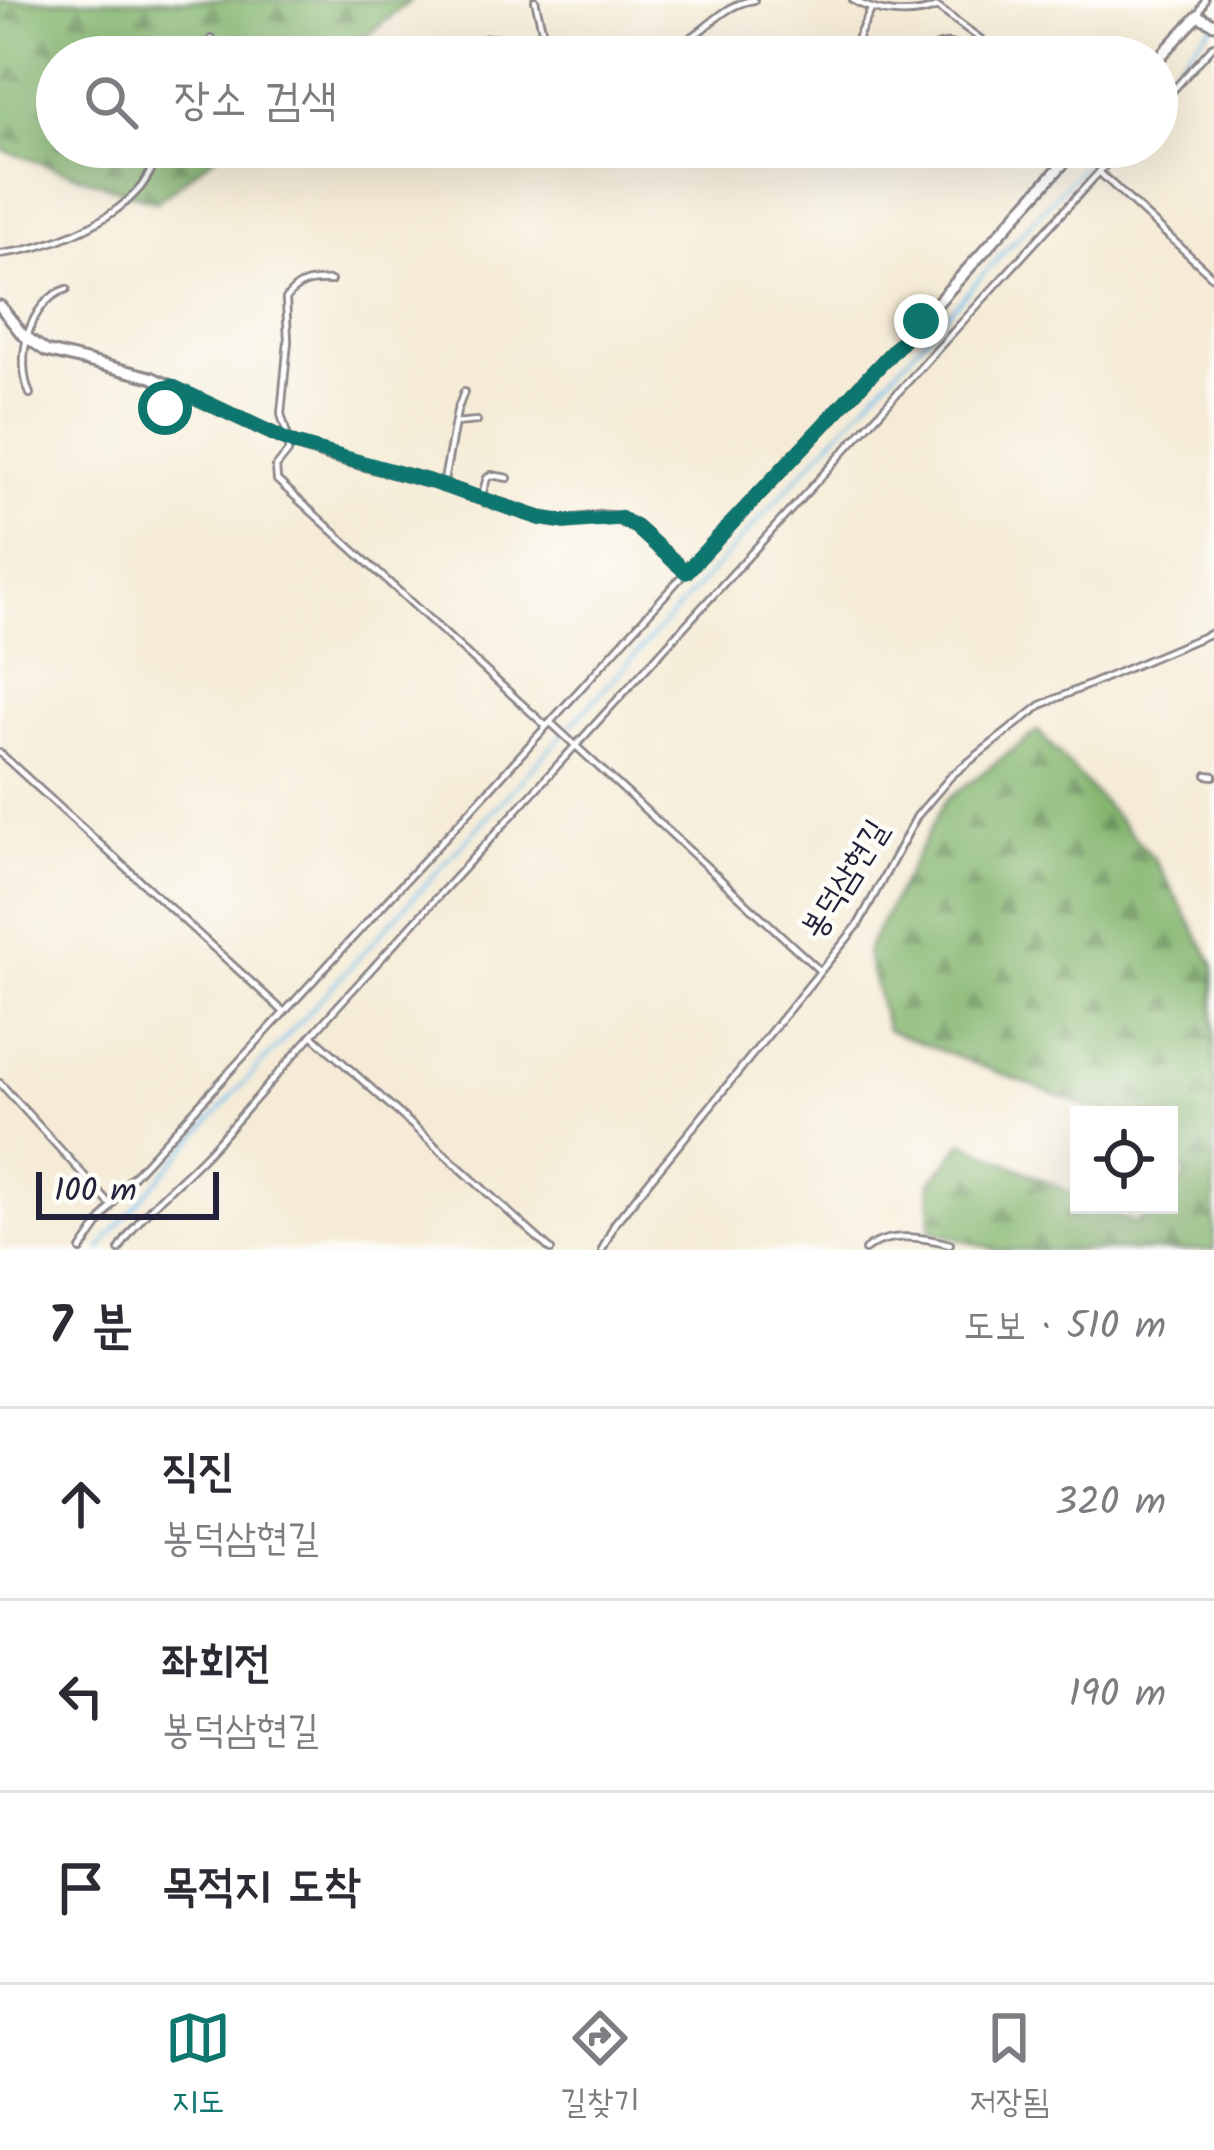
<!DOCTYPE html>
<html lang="ko">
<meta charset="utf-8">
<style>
body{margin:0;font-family:Kalam,"Poor Story",sans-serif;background:#f7f7f7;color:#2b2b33}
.controls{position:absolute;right:36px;bottom:36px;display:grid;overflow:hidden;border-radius:0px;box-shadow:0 12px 48px #0002}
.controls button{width:108px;height:108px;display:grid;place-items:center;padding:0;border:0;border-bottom:3px solid #e1e1e2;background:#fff;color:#2b2b33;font:60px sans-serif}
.scale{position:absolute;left:36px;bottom:30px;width:183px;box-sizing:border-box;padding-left:12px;border:6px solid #22223b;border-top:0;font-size:33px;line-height:42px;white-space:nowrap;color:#22223b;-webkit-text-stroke:9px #fdfcf7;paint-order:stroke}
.stop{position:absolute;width:36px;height:36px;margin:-27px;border:9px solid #0f766e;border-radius:50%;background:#fff}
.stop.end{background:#0f766e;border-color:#fff;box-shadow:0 3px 12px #0008}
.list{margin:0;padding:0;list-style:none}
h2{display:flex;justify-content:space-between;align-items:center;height:156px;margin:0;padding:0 48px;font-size:51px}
h2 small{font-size:39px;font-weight:400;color:#7c7c81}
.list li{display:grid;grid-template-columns:78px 1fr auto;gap:36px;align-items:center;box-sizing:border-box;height:192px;padding:0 48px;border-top:3px solid #e1e1e2}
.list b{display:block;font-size:45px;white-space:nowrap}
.list p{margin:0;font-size:39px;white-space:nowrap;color:#7c7c81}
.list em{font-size:39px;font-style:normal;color:#7c7c81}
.icon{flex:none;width:66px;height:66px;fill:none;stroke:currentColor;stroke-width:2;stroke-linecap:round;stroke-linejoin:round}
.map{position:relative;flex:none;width:1214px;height:1250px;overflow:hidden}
.search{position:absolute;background:#fff;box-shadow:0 12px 48px #0002;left:36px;right:36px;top:36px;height:132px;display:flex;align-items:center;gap:30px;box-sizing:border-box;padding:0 42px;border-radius:66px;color:#7c7c81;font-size:45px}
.sheet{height:732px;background:#fff}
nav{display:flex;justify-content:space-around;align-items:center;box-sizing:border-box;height:168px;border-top:3px solid #e1e1e2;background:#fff;font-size:33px;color:#7c7c81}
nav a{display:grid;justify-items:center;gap:6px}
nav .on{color:#0f766e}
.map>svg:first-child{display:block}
.forest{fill:url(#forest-firs);stroke:#546c56;stroke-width:3}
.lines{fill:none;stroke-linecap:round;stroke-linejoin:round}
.stream{stroke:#73c0ed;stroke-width:3}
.service-casing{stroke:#8c8688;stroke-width:10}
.minor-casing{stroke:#8c8688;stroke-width:15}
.service{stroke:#fff;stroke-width:4.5}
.minor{stroke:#fff;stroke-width:9}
.route{stroke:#0f766e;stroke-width:15}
.labels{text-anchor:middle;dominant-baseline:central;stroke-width:9;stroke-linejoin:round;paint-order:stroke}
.street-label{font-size:33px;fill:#22223b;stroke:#fdfcf7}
</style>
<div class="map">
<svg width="1214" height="1250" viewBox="0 0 1214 1250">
<defs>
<pattern id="forest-firs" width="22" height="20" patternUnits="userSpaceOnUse" patternTransform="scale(3)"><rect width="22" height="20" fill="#86b771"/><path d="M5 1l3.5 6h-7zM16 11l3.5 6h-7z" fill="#6d945e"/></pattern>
</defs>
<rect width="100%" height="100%" fill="#fdfcf7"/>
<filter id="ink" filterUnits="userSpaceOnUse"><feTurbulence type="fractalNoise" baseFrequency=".00833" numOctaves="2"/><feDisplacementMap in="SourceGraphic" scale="24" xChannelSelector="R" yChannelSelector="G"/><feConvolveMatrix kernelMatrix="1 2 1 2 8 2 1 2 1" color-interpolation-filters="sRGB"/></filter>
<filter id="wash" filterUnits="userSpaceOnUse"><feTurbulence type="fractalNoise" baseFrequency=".004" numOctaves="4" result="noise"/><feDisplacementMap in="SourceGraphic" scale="48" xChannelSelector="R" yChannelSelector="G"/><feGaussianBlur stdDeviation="2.7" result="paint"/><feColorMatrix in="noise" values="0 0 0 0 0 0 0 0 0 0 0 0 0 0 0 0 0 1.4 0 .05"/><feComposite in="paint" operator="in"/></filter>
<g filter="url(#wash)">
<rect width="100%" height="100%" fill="#f5ebd6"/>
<g class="forest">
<path d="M0,0H411L340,57H57V147H226L156,202L0,149Z"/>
<path d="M1038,731L1155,860L1214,964V1250H997L930,1231L931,1182L963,1142L1079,1197V1205H1095L1136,1224L1156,1205H1169V1192L1187,1175L1169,1158V1115H1109L887,1030L866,952L945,801Z"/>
</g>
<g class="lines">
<g class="stream">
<path d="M1157,85L1213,25"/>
<path d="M101,1250L109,1236L232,1096L1100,147"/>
</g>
</g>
</g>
<g filter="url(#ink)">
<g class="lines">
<defs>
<g id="service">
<path d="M853,0C877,14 910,18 937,7L1005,57"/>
<path d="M1198,16L1205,0"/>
<path d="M546,46L567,57"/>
<path d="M211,57V39"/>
<path d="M411,57L488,38H512L546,46L535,0"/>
<path d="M630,57C649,50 669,50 687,40C711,26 725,4 754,0"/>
<path d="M857,57L858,37L871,10"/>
<path d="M919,57C938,43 952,36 969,57"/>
<path d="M1157,108L1214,45"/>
<path d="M140,147L150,171"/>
<path d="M1099,172L1214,278"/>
<path d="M0,254C47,249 108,225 140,188C150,176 155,160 165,147"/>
<path d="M331,281C311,280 297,282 286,299L288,341L281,414L289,441L288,452L276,467L277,480L546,726"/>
<path d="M30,394C15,360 28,301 67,289"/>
<path d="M158,415L165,408L171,386"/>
<path d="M455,423L477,421"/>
<path d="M443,486L457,411L464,392"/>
<path d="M481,498L487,478L491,475L508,478"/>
<path d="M551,723L820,971"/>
<path d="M0,753L284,1012"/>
<path d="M1207,775L1214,776"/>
<path d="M312,1035L551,1250"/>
<path d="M0,1083L109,1203"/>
<path d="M81,1250L127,1183L488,791L684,574"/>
<path d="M119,1250C143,1208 181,1182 213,1147C255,1101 295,1053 337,1007L1122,147"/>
<path d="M602,1250L615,1223L858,925L917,816L952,775L1041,705L1214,632"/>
<path d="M865,1250C888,1231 923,1237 950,1244"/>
</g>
<g id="minor">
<path d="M1157,60L1198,16L1214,24"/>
<path d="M0,306L22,334L46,351L151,377L295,444L325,454L432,482L540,518L565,522L603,517L619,518L636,527L686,572L921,321L1078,147"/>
</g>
</defs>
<use href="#service" class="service-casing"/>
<use href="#minor" class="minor-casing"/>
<use href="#service" class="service"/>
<use href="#minor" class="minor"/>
</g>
</g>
<g class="lines" filter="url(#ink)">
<path class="route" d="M165,408L171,386L295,444L432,482L540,518L565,522L620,518L636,527L686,572L921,321"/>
</g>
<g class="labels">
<g class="street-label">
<text transform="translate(846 880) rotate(-58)">봉덕삼현길</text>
</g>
</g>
</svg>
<div class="controls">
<button><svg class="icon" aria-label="locate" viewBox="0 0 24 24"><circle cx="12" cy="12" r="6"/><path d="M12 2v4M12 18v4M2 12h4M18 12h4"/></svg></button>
</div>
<div class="scale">100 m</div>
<div class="stop" style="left:165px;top:408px"></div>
<div class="stop end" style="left:921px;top:321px"></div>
<div class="search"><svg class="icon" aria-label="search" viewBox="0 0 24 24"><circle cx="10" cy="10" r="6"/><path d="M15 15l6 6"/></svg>장소 검색</div>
</div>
<section class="sheet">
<h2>7 분<small>도보 · 510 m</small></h2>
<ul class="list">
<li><svg class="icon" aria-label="ahead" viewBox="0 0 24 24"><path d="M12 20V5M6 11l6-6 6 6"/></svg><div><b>직진</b><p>봉덕삼현길</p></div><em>320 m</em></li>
<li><svg class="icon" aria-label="left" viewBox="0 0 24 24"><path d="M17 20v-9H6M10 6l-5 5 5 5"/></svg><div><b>좌회전</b><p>봉덕삼현길</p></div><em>190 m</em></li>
<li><svg class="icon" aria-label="arrive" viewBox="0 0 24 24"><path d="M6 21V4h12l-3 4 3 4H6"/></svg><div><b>목적지 도착</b></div></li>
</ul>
</section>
<nav>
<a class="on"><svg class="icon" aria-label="map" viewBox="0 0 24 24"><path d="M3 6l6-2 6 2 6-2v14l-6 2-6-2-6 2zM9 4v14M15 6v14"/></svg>지도</a>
<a><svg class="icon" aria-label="directions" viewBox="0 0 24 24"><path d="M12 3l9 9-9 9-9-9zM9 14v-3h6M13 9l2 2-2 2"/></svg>길찾기</a>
<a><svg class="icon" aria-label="saved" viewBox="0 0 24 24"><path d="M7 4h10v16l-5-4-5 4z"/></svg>저장됨</a>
</nav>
